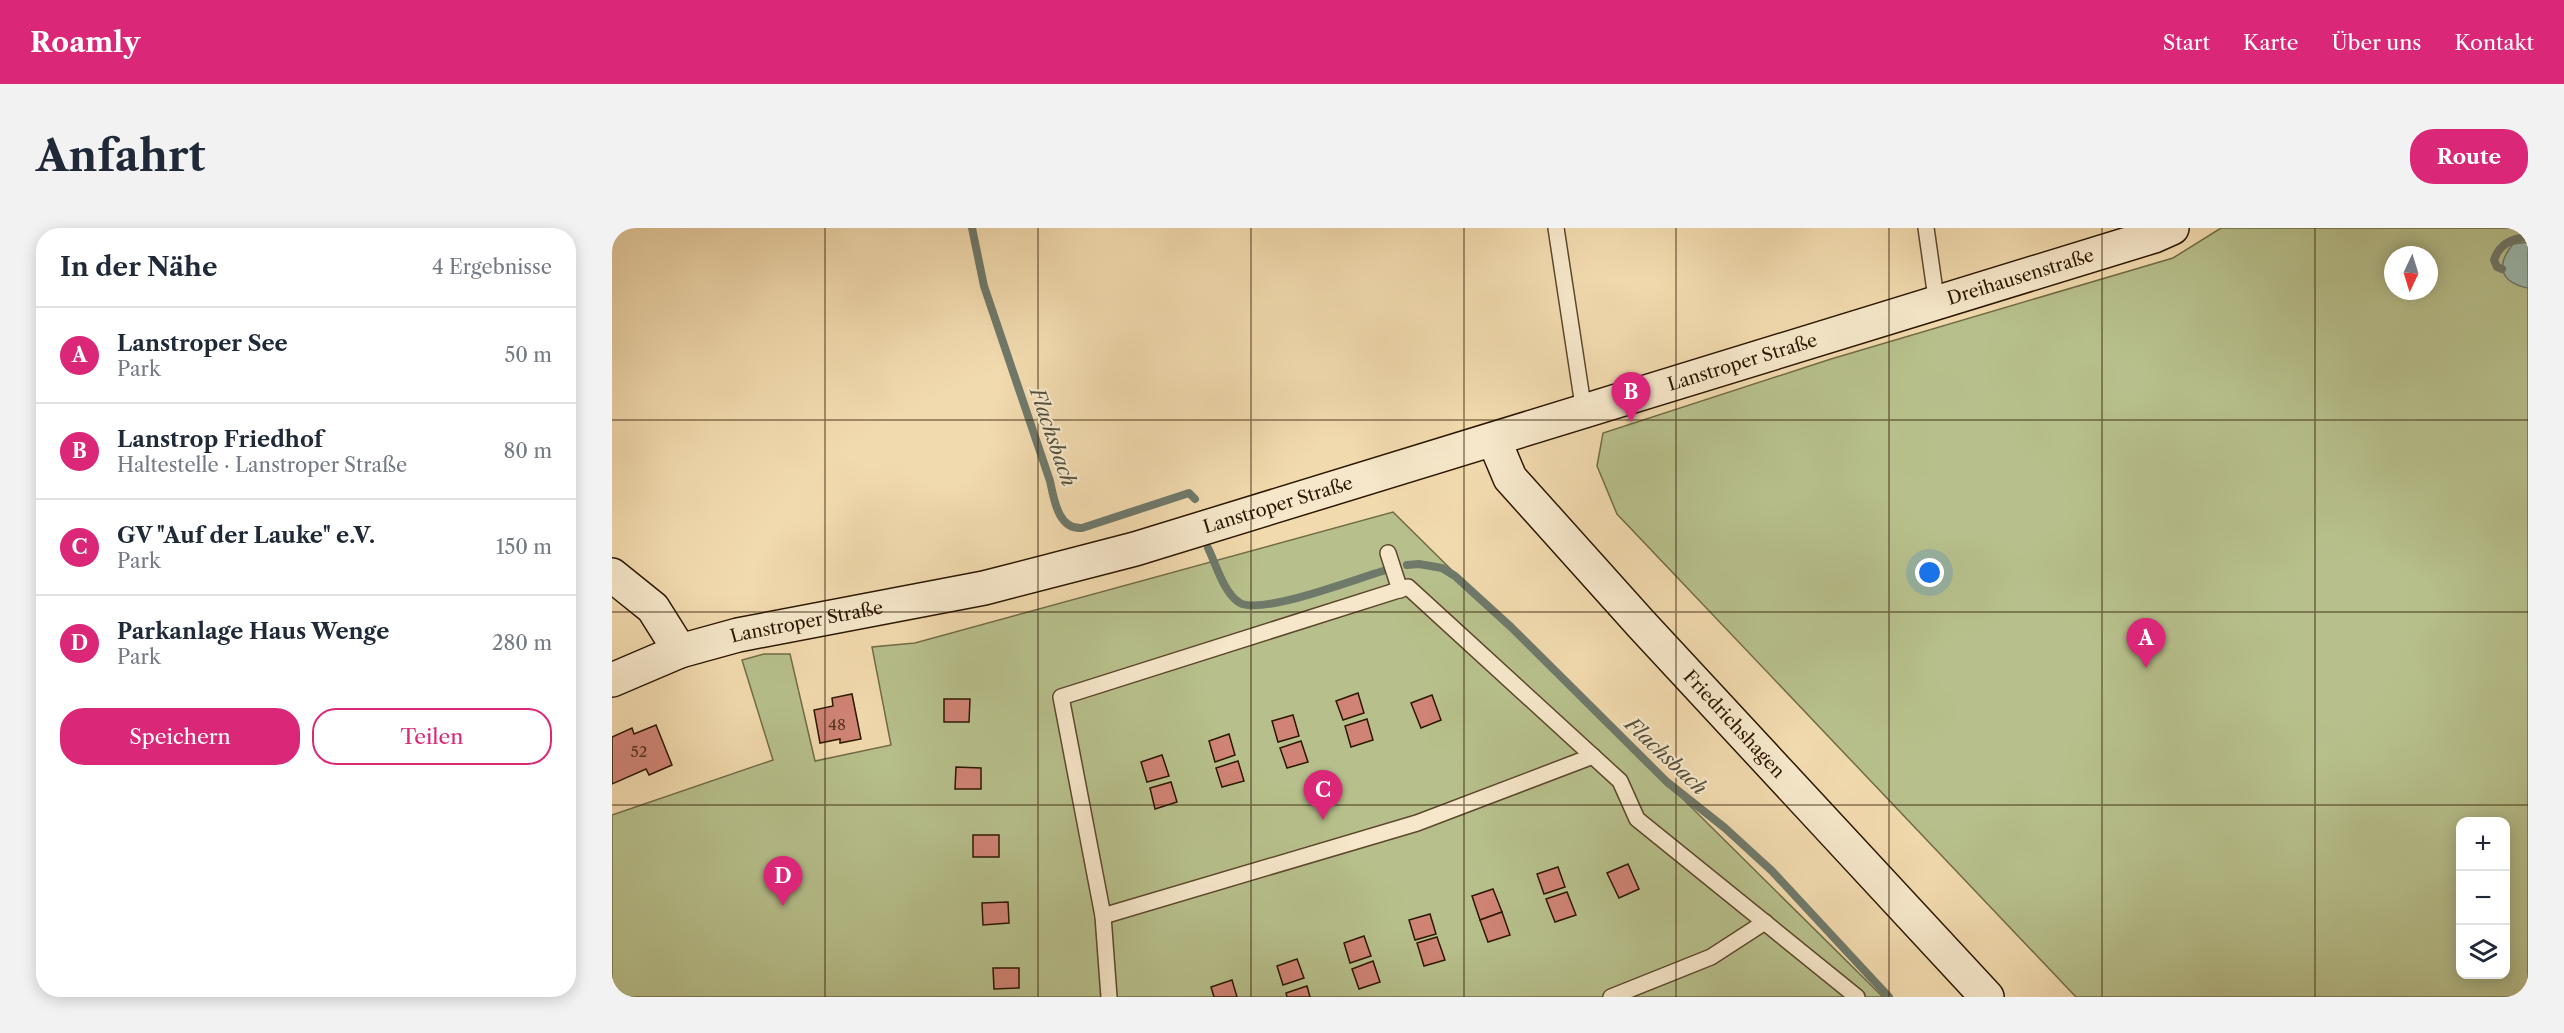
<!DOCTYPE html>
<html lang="de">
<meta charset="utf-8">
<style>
body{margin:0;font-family:"Libre Caslon Text",serif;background:#f2f2f3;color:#1f2937}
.controls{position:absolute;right:18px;bottom:18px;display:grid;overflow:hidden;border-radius:12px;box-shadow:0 3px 15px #0003}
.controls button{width:54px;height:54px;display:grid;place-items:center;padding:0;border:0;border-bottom:2px solid #e0e1e3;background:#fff;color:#1f2937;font:30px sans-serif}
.compass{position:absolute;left:1772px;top:18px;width:54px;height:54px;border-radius:50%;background:#fff;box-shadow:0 3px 15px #0003;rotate:184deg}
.you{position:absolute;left:1318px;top:345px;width:21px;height:21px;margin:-15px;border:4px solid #fff;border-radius:50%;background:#1a73e8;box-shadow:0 0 0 9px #1a73e833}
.badge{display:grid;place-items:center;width:39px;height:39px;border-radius:50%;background:#db2777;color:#fff;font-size:20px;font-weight:700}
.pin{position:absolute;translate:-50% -50px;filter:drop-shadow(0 2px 3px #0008)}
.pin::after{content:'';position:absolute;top:32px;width:21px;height:18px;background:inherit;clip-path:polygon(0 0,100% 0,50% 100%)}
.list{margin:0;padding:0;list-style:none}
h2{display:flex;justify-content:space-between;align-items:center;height:78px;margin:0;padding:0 24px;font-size:26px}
h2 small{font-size:20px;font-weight:400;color:#747a83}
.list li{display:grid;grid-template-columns:39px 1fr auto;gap:18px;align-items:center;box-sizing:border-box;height:96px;padding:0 24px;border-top:2px solid #e0e1e3}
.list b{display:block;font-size:22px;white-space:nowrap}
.list p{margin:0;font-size:20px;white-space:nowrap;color:#747a83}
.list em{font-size:20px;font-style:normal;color:#747a83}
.actions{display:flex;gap:12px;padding:18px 24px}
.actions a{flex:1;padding:14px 0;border:2px solid #db2777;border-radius:24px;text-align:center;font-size:21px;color:#db2777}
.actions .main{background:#db2777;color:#fff}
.icon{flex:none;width:33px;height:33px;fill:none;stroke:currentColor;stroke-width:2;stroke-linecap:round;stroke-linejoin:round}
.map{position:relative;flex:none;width:1916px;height:769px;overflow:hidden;border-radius:24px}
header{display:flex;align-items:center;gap:36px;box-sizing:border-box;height:84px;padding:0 30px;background:#db2777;color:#fff}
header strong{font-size:28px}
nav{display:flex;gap:33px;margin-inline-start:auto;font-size:21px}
.intro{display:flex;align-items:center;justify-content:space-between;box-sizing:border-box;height:144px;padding:0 36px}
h1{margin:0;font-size:42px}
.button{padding:15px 27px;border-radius:24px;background:#db2777;color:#fff;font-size:21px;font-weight:700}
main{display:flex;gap:36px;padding:0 36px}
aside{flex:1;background:#fff;border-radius:24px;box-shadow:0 3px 15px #0003}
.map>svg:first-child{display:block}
.green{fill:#b7c08c;stroke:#726c46;stroke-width:1.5;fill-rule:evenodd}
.water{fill:#9bbab0;stroke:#6f796a;stroke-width:1.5}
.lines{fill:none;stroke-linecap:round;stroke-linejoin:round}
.stream{stroke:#6f796a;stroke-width:8}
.building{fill:#d08475;stroke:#2c1700;stroke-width:1.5}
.lane-casing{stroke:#5d482c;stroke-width:18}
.secondary-casing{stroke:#2c1700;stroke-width:36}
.lane{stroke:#f6e7ca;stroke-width:15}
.secondary{stroke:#f6e7ca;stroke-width:33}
.grid{fill:none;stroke:#2c1700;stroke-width:1.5;stroke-opacity:0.55}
.labels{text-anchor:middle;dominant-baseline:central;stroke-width:4.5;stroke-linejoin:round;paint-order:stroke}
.number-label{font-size:15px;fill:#55321d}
.street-label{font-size:18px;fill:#2c1700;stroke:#f6e7ca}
.water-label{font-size:20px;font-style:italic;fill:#53503e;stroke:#f6e7ca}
</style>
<header>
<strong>Roamly</strong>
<nav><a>Start</a><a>Karte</a><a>Über uns</a><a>Kontakt</a></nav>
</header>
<div class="intro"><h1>Anfahrt</h1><a class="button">Route</a></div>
<main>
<aside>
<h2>In der Nähe<small>4 Ergebnisse</small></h2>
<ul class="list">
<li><span class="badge">A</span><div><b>Lanstroper See</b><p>Park</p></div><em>50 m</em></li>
<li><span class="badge">B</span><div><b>Lanstrop Friedhof</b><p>Haltestelle · Lanstroper Straße</p></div><em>80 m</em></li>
<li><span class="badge">C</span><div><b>GV &quot;Auf der Lauke&quot; e.V.</b><p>Park</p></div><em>150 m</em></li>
<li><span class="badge">D</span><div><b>Parkanlage Haus Wenge</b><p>Park</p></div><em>280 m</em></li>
</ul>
<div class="actions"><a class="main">Speichern</a><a>Teilen</a></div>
</aside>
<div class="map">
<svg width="1916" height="769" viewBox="0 0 1916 769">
<rect width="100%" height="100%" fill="#f1daae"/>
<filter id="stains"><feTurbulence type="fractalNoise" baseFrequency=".00333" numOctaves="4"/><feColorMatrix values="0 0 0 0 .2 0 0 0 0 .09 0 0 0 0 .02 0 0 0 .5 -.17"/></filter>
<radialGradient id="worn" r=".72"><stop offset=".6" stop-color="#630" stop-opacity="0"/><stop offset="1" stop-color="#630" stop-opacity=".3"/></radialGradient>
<g class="green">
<path d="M1609,0H1916V769H1464L1005,286L985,238L991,205L1219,131L1561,30ZM1781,27H1817V63H1781ZM1848,594H1894V746H1848Z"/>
<path d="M781,284L1271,769H0V587L161,532L130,432L152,426H178L203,533L279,517L260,419L303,415Z"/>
</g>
<path class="water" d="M1916,14V60C1887,54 1884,37 1901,16Z"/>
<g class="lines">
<g class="stream">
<path d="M360,0L372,58L438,253C442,271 446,302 470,300L577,265L583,271"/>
<path d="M1890,41L1885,39L1882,32C1887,17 1900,10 1916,9"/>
<path d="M596,320C604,336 612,366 628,375C651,387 743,351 771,343"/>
<path d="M795,337L807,336L830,340L843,348L899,399L1055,554L1113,600L1160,643L1277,769"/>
</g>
</g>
<g class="building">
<path d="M746,465L752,485L731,492L724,473Z"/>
<path d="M240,466L249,511L228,515V511L208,515L202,482L221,478L220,470Z"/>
<path d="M820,467L829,492L809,500L799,475Z"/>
<path d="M332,471H358L357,494H332Z"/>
<path d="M681,487L687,508L666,514L660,493Z"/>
<path d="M755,491L761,512L739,519L733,498Z"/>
<path d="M44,497L60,537L37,547L34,541L0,556V509L20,500L22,506Z"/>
<path d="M617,506L623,527L603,534L597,513Z"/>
<path d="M689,513L696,534L675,540L668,520Z"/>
<path d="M550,527L557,548L535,554L529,534Z"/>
<path d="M626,533L632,553L610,559L604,540Z"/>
<path d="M344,539L369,540V561H343Z"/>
<path d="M559,554L565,574L543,581L538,560Z"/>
<rect x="361" y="607" width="26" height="22"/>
<path d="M1016,636L1027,661L1007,670L995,645Z"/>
<path d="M946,639L953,659L932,666L925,646Z"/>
<path d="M881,661L890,684L868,692L860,668Z"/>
<path d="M955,664L964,687L943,694L934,671Z"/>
<path d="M396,674L397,695L371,697L370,675Z"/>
<path d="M890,684L898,707L876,714L868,692Z"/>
<path d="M818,686L824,706L803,712L797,692Z"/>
<path d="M752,708L759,728L738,735L732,715Z"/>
<path d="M825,709L833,732L812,738L805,715Z"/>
<path d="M685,731L692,750L671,757L665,738Z"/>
<path d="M761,733L768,754L747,761L740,741Z"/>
<path d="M381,740H407V760L382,761Z"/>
<path d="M620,752L625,769H602L599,759Z"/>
<path d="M695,758L698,769H675L674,765Z"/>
</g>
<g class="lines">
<defs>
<g id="lane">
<path d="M944,0L972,184"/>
<path d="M1314,0L1325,77"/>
<path d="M776,325L788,362"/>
<path d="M491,688L805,595L981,528"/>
<path d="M497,769L491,688L449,469L796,359L1008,553L1025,591L1245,769"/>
<path d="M999,769L1099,729L1153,694"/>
</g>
<g id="secondary">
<path id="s1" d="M882,212L898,250L1030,397L1375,769"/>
<path d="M0,347L41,380L68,423"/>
<path id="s2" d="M0,452L68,423L126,407L372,360L523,321L1542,8L1560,0"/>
</g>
</defs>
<use href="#lane" class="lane-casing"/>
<use href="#secondary" class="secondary-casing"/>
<use href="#lane" class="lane"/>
<use href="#secondary" class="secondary"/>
</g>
<path class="grid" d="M213,0V769M426,0V769M639,0V769M852,0V769M1064,0V769M1277,0V769M1490,0V769M1703,0V769M0,192H1916M0,384H1916M0,577H1916"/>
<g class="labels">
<g class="number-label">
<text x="225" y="496">48</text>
<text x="27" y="523">52</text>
</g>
<g class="street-label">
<text stroke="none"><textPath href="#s2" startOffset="1467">Dreihausenstraße</textPath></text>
<text stroke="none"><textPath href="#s2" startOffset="1176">Lanstroper Straße</textPath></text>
<text stroke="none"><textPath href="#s2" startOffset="690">Lanstroper Straße</textPath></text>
<text stroke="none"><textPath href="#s2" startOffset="204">Lanstroper Straße</textPath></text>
<text stroke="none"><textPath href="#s1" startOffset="374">Friedrichshagen</textPath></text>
</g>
<g class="water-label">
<text transform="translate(441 209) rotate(71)">Flachsbach</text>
<text transform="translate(1054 528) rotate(43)">Flachsbach</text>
</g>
</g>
<rect width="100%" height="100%" filter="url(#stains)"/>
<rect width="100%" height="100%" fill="url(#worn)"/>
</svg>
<div class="controls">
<button>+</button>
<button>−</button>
<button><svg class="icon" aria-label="layers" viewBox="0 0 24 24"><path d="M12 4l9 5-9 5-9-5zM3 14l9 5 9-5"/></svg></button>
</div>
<svg class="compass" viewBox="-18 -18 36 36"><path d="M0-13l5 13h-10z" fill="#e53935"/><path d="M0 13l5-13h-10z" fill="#747a83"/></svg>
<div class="you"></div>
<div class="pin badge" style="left:1534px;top:440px">A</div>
<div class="pin badge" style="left:1019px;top:194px">B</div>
<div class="pin badge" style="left:711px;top:592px">C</div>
<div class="pin badge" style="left:171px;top:678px">D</div>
</div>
</main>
